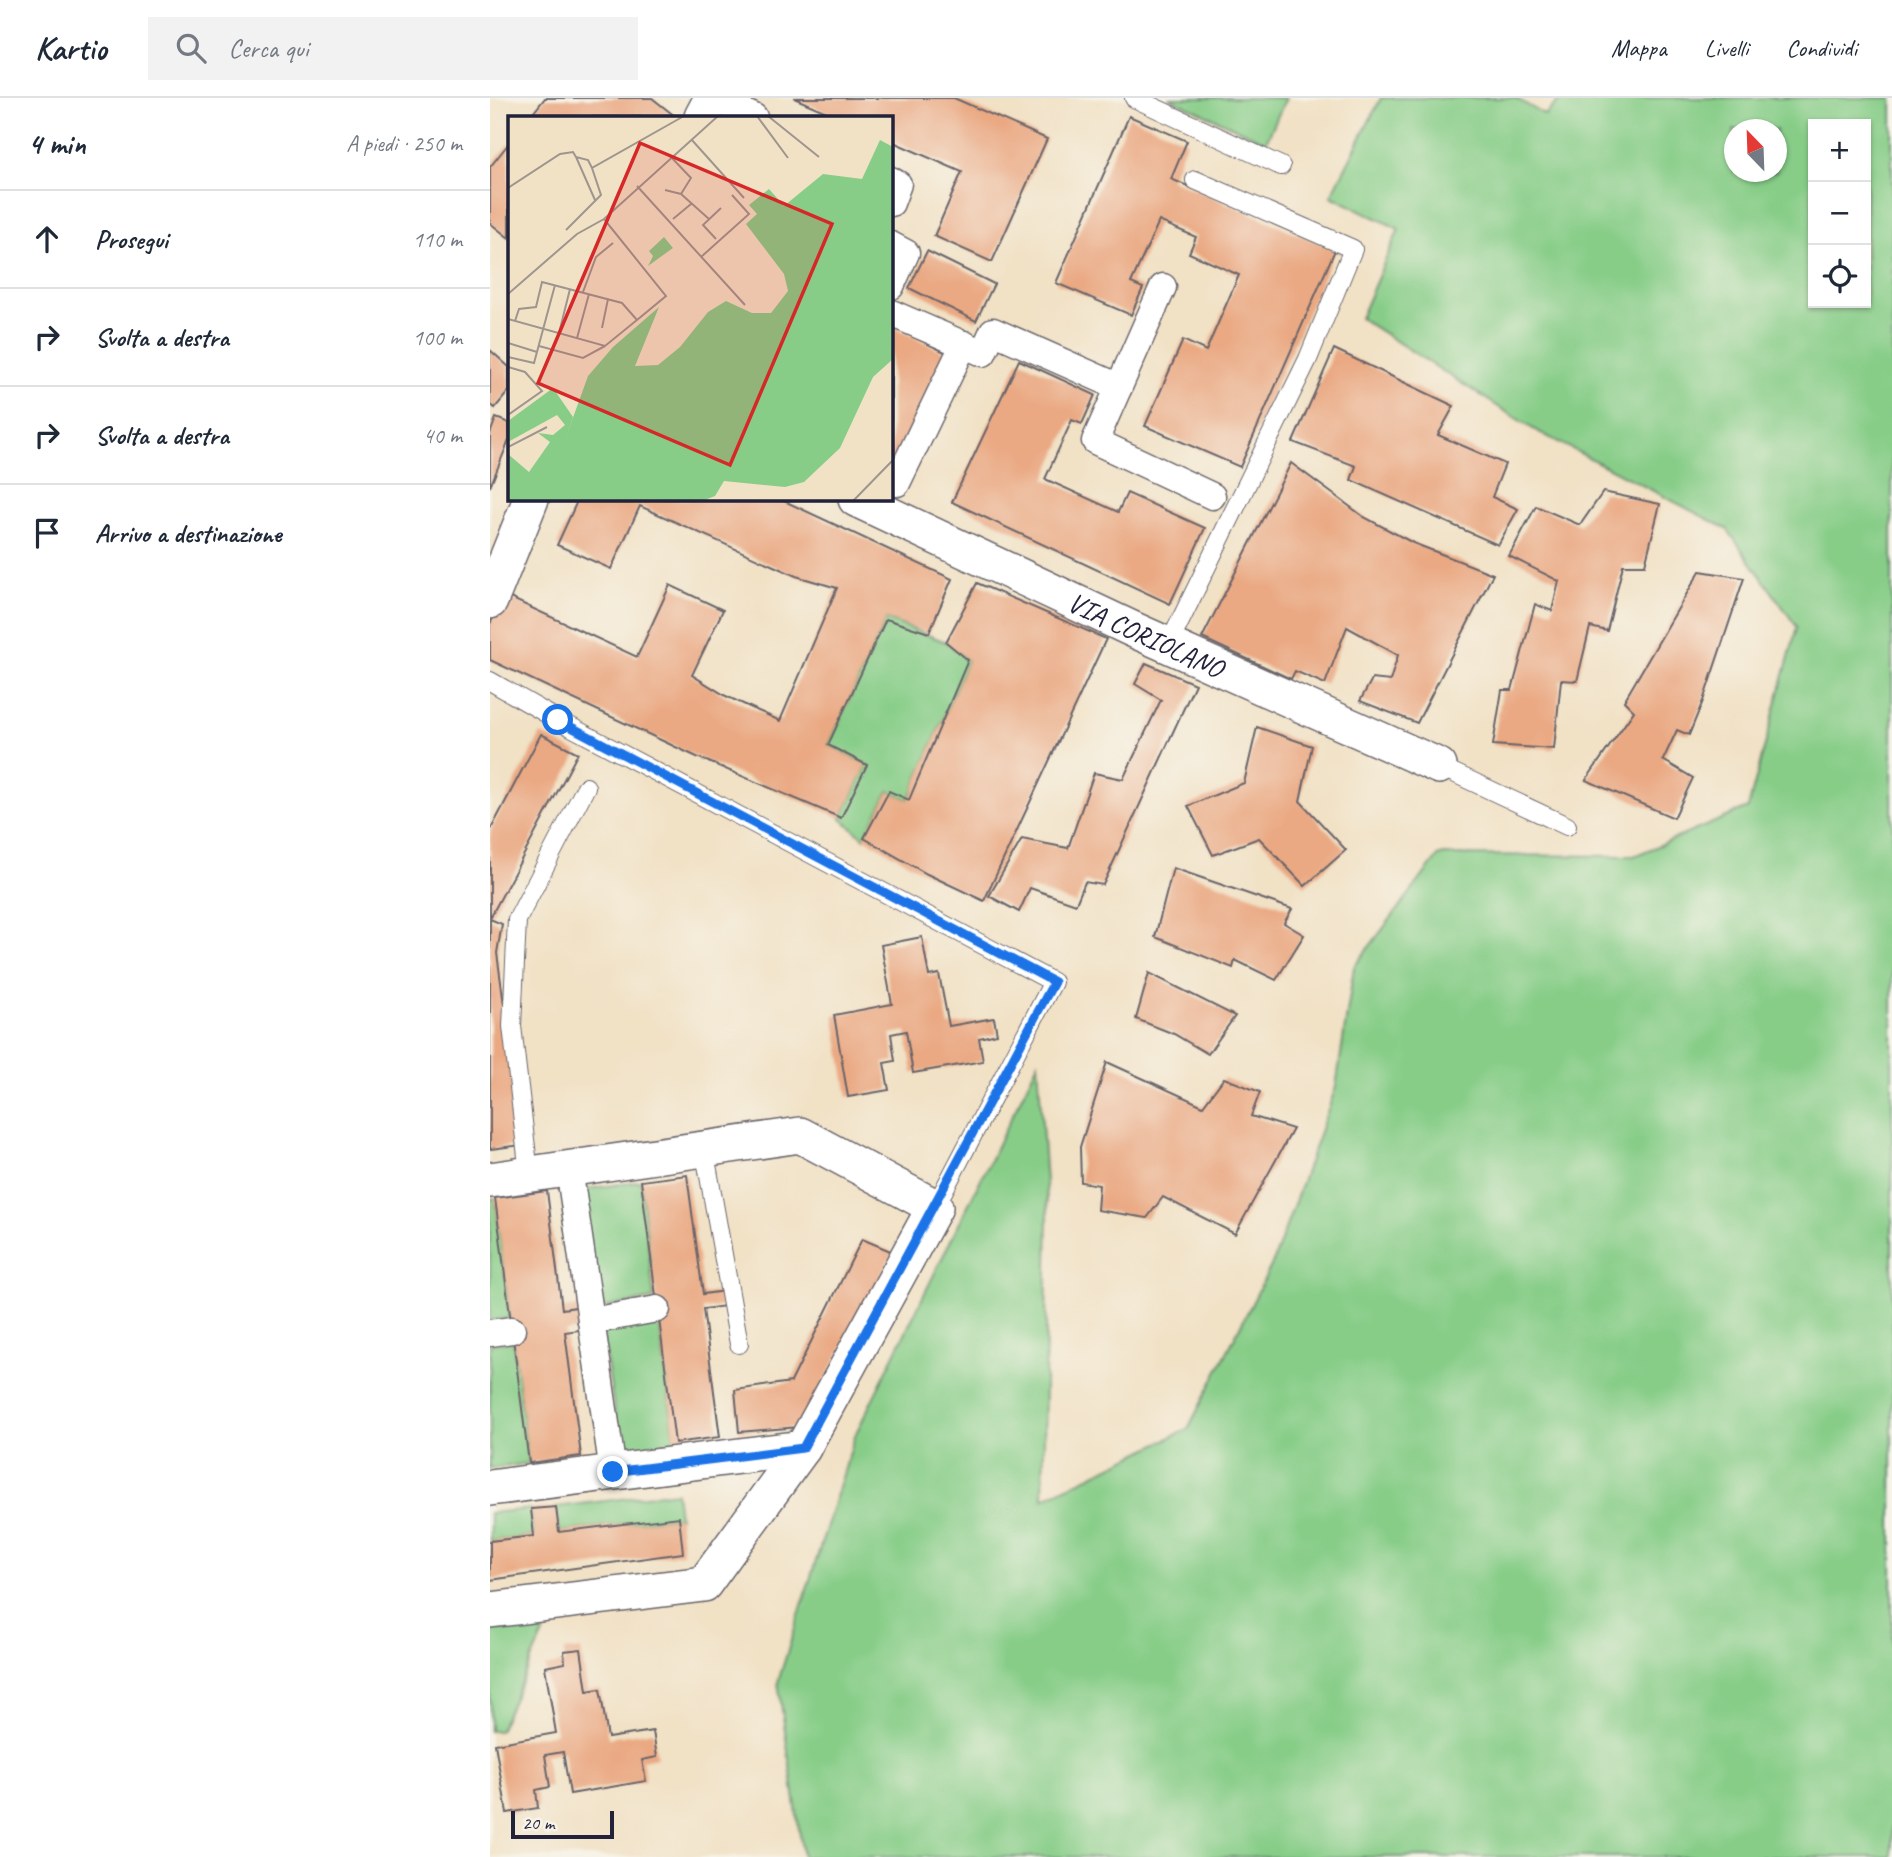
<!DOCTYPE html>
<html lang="it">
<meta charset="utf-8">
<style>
body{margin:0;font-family:Caveat,sans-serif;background:#f2f2f3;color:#1f2937}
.controls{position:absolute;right:21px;top:21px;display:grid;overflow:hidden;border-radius:0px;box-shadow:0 2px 5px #0004}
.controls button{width:63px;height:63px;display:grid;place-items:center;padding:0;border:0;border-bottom:2px solid #e0e1e3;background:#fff;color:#1f2937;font:35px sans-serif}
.compass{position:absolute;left:1234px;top:21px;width:63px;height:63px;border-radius:50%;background:#fff;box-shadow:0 2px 5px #0004;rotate:337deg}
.scale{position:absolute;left:21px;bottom:18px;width:103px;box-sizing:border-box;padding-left:7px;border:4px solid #22223b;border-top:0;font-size:19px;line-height:24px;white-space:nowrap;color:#22223b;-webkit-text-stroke:5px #f7f3e8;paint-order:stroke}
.stop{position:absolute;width:21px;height:21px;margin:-16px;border:5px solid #1a73e8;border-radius:50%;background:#fff}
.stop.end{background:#1a73e8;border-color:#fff;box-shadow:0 2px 7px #0008}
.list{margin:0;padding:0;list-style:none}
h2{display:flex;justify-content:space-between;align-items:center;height:91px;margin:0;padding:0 28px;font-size:30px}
h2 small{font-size:23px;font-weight:400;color:#747a83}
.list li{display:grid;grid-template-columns:46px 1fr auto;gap:21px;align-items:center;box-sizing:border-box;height:98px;padding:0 28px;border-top:2px solid #e0e1e3}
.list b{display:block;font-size:26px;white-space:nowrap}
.list em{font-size:23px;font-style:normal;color:#747a83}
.icon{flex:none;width:38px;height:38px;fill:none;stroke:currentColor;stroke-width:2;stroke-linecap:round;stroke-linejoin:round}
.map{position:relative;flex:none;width:1402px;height:1759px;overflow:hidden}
header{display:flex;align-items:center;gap:42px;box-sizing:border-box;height:98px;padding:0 35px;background:#fff;border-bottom:2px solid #e0e1e3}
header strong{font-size:33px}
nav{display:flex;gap:38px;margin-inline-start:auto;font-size:24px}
.search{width:490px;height:63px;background:#f2f2f3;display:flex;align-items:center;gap:18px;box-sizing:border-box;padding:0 24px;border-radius:0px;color:#747a83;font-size:26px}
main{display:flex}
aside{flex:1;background:#fff}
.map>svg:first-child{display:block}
.green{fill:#87cd88;stroke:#547862;stroke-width:2;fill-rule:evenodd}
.building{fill:#eaa983}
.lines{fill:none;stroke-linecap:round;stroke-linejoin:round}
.service-casing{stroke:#6a656b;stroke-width:20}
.pedestrian-casing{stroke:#6a656b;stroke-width:29}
.minor-casing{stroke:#6a656b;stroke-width:38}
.service{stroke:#fff;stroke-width:18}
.pedestrian{stroke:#fff;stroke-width:26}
.minor{stroke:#fff;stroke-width:35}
.route{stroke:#1a73e8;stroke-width:9}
.labels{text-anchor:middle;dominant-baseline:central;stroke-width:7;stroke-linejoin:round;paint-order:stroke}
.street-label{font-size:28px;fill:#22223b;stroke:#f7f3e8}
.inset-road{fill:none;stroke:#9e958e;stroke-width:2}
.view{fill:#d62828;fill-opacity:0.15;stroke:#d62828;stroke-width:3.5}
.inset-edge{fill:none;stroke:#22223b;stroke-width:3.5}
</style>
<header>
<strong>Kartio</strong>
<div class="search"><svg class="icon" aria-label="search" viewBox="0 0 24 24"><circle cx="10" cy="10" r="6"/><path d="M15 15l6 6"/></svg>Cerca qui</div>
<nav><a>Mappa</a><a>Livelli</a><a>Condividi</a></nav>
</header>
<main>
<aside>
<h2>4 min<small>A piedi · 250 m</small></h2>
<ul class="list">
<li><svg class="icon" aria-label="ahead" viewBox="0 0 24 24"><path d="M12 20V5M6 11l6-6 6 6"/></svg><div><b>Prosegui</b></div><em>110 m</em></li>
<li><svg class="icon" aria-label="right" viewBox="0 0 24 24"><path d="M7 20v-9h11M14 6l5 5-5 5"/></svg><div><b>Svolta a destra</b></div><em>100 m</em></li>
<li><svg class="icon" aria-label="right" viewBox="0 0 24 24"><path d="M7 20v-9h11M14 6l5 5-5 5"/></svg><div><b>Svolta a destra</b></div><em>40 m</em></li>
<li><svg class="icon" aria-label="arrive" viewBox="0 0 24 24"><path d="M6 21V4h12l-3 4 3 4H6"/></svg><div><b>Arrivo a destinazione</b></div></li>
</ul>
</aside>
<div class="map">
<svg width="1402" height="1759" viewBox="0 0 1402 1759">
<rect width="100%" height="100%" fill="#f7f3e8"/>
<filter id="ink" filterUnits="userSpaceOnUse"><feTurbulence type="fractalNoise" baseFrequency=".0143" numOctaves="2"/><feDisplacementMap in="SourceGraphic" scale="14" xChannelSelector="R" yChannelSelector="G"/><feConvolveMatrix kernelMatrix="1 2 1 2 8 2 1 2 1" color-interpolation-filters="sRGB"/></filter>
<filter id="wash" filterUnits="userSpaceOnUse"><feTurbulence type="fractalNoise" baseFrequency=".00686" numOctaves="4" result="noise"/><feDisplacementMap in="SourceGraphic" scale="28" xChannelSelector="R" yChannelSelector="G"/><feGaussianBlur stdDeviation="1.57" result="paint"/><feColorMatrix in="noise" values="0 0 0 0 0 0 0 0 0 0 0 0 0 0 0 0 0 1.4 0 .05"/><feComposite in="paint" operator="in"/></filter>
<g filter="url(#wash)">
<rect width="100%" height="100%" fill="#f1e1c5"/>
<g class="green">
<path d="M679,0H796L776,44Z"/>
<path d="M891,0H1025L1055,17L1071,0H1402V1759H313L288,1584L366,1335L548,965L558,1116L553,1401L698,1331L784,1162L846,989L864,869L949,757L1144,758L1258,710L1307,529L1237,431L1043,331L870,220L909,131L841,98ZM1323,26H1376V205H1323ZM1244,32H1286V74H1244Z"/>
<path d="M396,521L456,544L478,562L419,702L399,693L374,740L351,720L377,667L338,647Z"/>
<path d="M151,1083L164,1201L105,1211L91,1092Z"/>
<path d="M5,1100L20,1220L0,1223V1101Z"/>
<path d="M169,1224L185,1345L131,1355L112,1233Z"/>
<path d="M23,1243L39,1365L0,1371V1246Z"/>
<path d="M186,1394L189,1419L69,1434L66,1409Z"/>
<path d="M41,1411L44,1438L0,1443V1415Z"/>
<path d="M58,1525L9,1633H0V1532Z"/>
</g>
<g id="blocks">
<g class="building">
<path d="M55,0H162L186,19H40Z"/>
<path d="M304,0H464L557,41L502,164L444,138L472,74L401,43V19H348Z"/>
<path d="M639,18L697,43L681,81L845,152L750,369L655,328L693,242L716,253L749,177L699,155L706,139L669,123L641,185L653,190L641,217L566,185Z"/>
<path d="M19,45V140L0,125V69Z"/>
<path d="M437,153L504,186L486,223L419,190Z"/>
<path d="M401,228L459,256L401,374Z"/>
<path d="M844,251L964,308L948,337L1015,366L1002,399L1028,411L1008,447L861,382L866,368L803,344Z"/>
<path d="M0,252L19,269V293L5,310L0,306Z"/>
<path d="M529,262L605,297L592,326L582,322L555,381L628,414L637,395L715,430L680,506L462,404Z"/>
<path d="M6,320L19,325V342L0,389V336Z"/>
<path d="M801,365L874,419L923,445L1003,476L927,625L870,603L882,581L900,583L908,557L857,529L835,586L805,573L801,581L712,540Z"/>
<path d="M1113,394L1170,406L1155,467H1133L1117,533L1100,529L1087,583L1071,582L1064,651L1003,647L1012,592H1022L1045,506L1062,513L1069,483L1019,458L1046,408L1090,427Z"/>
<path d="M88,401H290L462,481L439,535L396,521L338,647L377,667L351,720L207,659L0,562V526L14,497L147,559L180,487L233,512L202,577L236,598L290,623L347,490L306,478L150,408L121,471L67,447Z"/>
<path d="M1210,473L1254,480L1213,603L1199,637L1187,632L1173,662L1203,680L1184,720L1096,682L1144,613L1134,603Z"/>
<path d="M487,485L616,541L494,803L437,776L374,740L399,693L419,702L478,562L456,544Z"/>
<path d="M656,565L705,586L613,787L595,784L586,806L540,790L529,814L499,798L532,741L578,750L604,675L633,681L671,602L645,586Z"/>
<path d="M767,629L822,648L810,703L856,752L815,788L769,740L723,757L698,708L754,685Z"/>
<path d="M51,636L88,655L0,820V733Z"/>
<path d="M683,770L802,811L794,825L814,837L786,882L745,862L743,870L665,839Z"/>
<path d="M0,821L12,826L7,855L33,1047L0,1051Z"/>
<path d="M432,839L439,878L449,876L459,928L504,920L507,936L489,940L493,963L423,975L416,933L401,936L405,963L394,965L399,992L358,999L344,917L402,906L391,847Z"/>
<path d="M659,875L745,918L718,956L684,936L646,921Z"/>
<path d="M617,964L713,1008L734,980L770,994L761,1018L803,1031L745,1136L673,1099L657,1120L607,1112L609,1087L591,1084L590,1049Z"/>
<path d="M197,1077L213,1196L235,1193L236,1208L213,1211L230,1339L185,1345L151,1083Z"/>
<path d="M57,1093L72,1211L93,1208L96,1231L75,1234L91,1358L39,1365L5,1100Z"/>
<path d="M372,1141L403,1154L310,1329L249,1334L245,1292L301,1284Z"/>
<path d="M66,1409L69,1434L189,1419L193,1455L0,1482V1443L44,1438L41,1411Z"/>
<path d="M91,1551L97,1593L110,1591L118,1640L163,1633L167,1659L152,1662L156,1683L80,1696L73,1654L55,1657L60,1689L46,1692L48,1710L17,1715L5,1646L66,1635L55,1569L75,1565L74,1553Z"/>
</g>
</g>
</g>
<g filter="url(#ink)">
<use href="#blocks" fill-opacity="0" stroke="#6a656b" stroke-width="2"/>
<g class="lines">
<defs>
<g id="service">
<path d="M644,0L791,68"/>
<path d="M678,548L818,261L863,151L705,82"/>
<path d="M0,583L68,622L563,884L445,1109"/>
<path d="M949,668L1077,728"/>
<path d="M214,1050L249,1246"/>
<path d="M39,1076L22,928L27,822L96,689"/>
</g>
<g id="pedestrian">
<path d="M222,0L264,19"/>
<path d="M401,82L408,86L401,105"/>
<path d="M401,147L416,155L401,188"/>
<path d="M673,189L605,343L722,398"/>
<path d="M401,215L493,255L503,233L629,289"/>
<path d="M407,385L474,246"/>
<path d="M79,1070L123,1374"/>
<path d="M101,1223L167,1211"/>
<path d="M0,1235L22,1232"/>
</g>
<g id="minor">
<path d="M212,19L222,0"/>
<path id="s1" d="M366,401L642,531L949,668"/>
<path d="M0,503L41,401"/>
<path d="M0,1082L310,1037L445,1109L313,1350L0,1390"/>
<path d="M0,1512L214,1486L313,1350"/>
</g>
</defs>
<use href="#service" class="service-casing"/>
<use href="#pedestrian" class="pedestrian-casing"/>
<use href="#minor" class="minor-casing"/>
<use href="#service" class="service"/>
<use href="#pedestrian" class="pedestrian"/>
<use href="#minor" class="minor"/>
</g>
</g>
<g class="lines" filter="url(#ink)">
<path class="route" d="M68,622L564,884L313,1350L123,1374"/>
</g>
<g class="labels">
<g class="street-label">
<text stroke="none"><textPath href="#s1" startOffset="320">VIA CORIOLANO</textPath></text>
</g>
</g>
<g transform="translate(18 18)">
<rect width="385" height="385" fill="#f1e1c5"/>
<path d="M372,24L385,31V243L365,261L332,332L296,366L277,371L216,365L207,380L194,385H0V338L21,356L42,326L30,317L45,319L57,309L49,299L0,326V305L45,272L65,301L58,321L80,260L105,231L151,191L127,250L150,249L172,231L200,196L218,185L244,197H263L280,175L276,158L238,108L249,98L241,89L261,73L276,90L315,58L354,63ZM156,121L165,132L140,150L145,140L141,135Z" fill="#87cd88"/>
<path class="inset-road" d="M249,0L280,42M260,0L311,41M183,23L236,82M162,40L183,62L173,78M84,52L80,44L68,41L87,84M129,70L237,189M0,72L52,38L65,36L68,41M157,74L173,78L201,103M96,103L158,180L129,204M165,103L183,88M58,114L93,79L84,52L176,0M208,123L195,109L213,92M193,141L241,98L224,79M75,176L88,141L105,127M0,178L69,118L96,103L210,0M0,203L97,230L129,204L114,187L34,166L28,191L11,193L7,205M94,212L100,183M51,217L62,173M69,222L81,178M0,227L29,236M31,230L75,242L97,230M0,241L26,247L47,169M0,251L17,256L34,275L0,299M0,331L39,311M345,385L385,344"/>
<path class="view" d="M132,27L324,108L222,349L30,267Z"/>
<rect width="385" height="385" class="inset-edge"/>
</g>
</svg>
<div class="controls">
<button>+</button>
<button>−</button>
<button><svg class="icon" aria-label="locate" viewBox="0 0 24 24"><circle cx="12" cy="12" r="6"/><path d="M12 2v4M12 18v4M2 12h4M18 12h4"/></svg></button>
</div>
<svg class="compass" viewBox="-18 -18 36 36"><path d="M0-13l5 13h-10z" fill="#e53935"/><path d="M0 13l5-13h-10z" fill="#747a83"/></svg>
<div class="scale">20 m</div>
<div class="stop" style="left:68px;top:622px"></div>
<div class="stop end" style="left:123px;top:1374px"></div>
</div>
</main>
